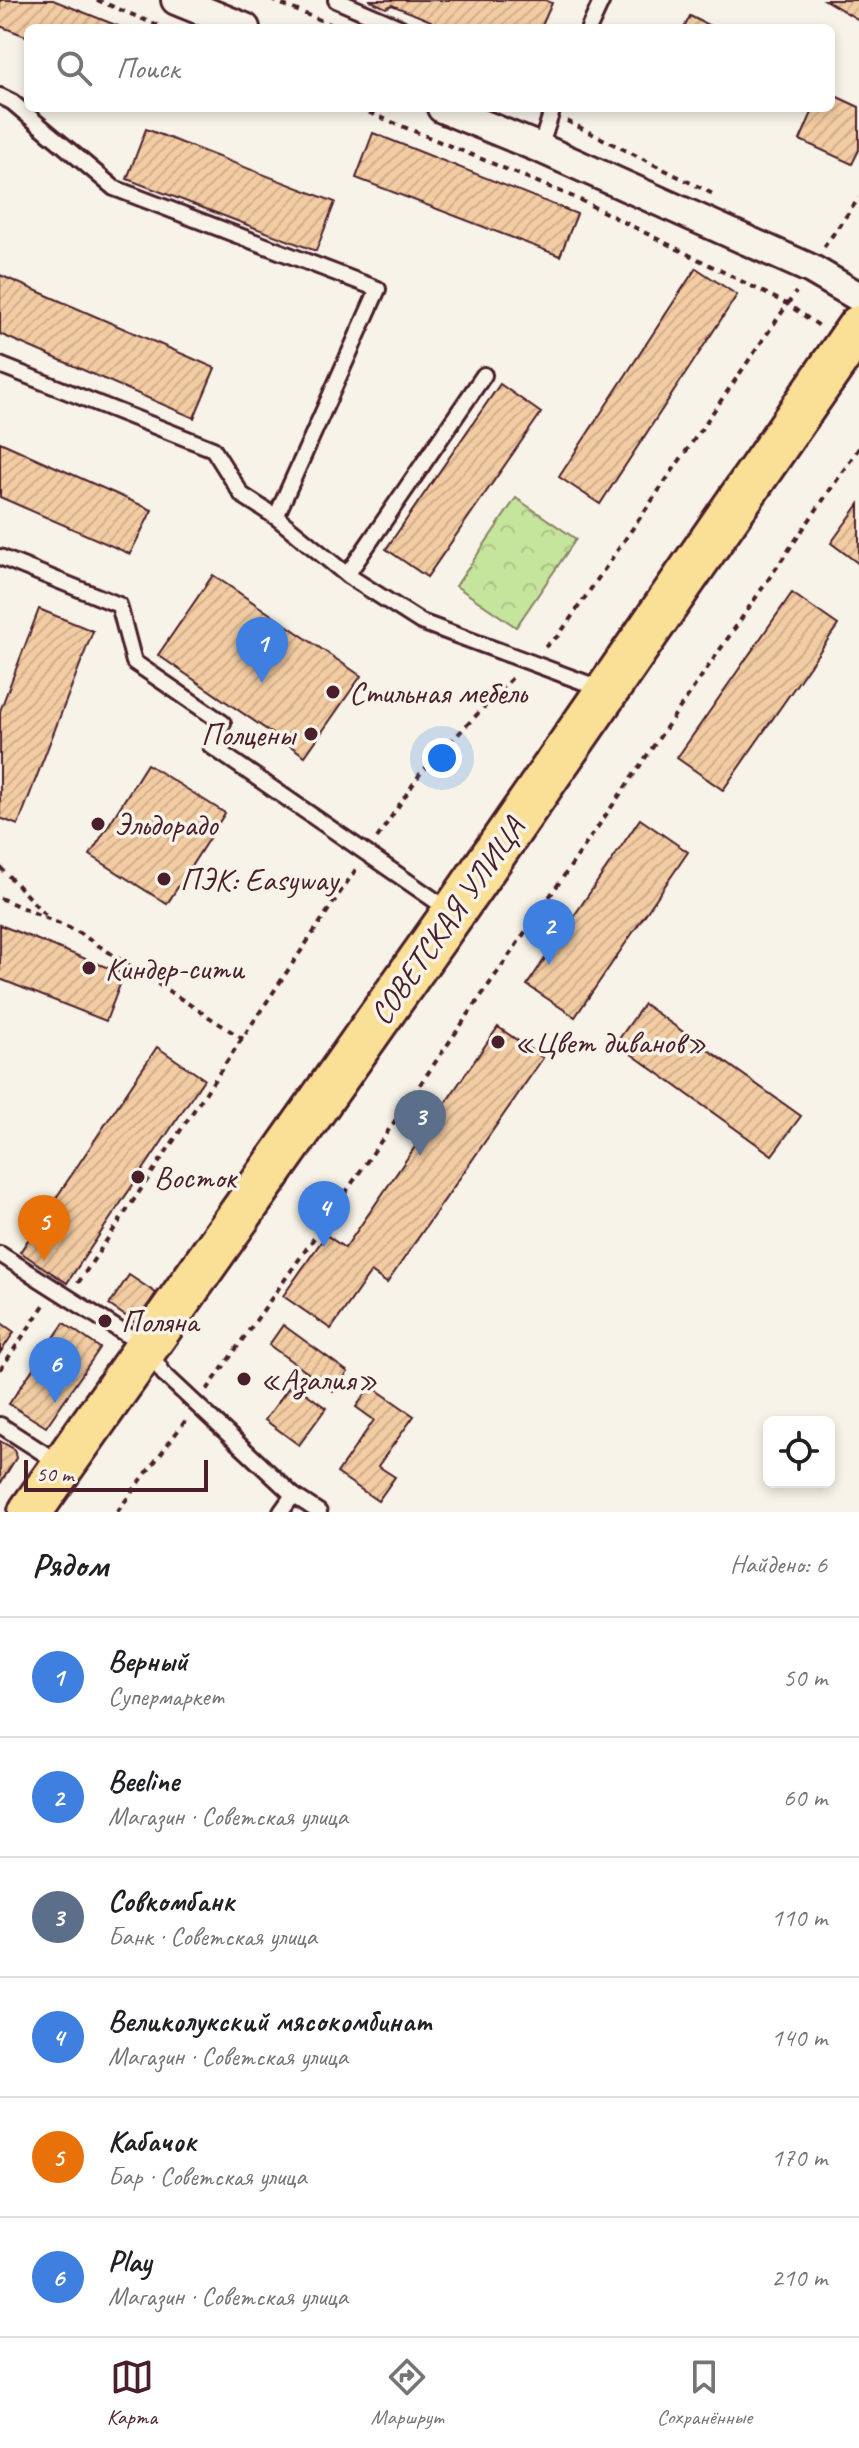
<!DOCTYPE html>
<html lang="ru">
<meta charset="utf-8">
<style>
body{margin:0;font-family:Caveat,sans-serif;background:#f2f2f2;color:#202124}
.controls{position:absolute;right:24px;bottom:24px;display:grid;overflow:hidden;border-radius:12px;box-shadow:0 4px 12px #0003}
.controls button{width:72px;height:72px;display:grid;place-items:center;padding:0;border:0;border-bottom:2px solid #e0e0e0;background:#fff;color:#202124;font:40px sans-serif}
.scale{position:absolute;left:24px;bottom:20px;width:184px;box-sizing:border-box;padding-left:8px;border:4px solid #4a1f2b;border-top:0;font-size:22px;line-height:28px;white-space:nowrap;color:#4a1f2b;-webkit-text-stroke:6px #f7f3e8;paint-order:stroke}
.you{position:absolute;left:442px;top:758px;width:28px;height:28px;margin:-20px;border:6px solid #fff;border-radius:50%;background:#1a73e8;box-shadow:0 0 0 12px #1a73e833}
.badge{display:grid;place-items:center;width:52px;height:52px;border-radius:50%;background:#4a1f2b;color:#fff;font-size:26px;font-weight:700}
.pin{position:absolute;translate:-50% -66px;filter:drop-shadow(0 2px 4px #0008)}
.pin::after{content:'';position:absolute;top:42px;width:28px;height:24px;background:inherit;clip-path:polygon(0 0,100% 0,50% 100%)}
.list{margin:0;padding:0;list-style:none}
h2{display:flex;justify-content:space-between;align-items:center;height:104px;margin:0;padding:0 32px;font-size:34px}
h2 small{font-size:26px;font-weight:400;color:#757577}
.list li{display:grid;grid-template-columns:52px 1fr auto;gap:24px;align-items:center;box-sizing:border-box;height:120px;padding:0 32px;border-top:2px solid #e0e0e0}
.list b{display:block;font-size:30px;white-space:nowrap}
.list p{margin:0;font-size:26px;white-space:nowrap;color:#757577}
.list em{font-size:26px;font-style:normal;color:#757577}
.icon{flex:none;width:44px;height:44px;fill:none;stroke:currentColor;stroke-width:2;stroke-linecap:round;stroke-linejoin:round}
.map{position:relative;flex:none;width:859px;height:1512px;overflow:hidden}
.search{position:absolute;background:#fff;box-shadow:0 4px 12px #0003;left:24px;right:24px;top:24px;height:88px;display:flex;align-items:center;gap:20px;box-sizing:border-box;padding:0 28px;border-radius:12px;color:#757577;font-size:30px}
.sheet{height:824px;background:#fff}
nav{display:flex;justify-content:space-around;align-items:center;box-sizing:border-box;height:112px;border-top:2px solid #e0e0e0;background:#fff;font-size:22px;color:#757577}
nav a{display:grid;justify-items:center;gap:4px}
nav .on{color:#4a1f2b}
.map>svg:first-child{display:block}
.park{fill:url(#park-crowns);stroke:#888264;stroke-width:2}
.building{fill:url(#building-hatch);stroke:#4a1f2b;stroke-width:2}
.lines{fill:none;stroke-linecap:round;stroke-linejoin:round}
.service-casing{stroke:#4a1f2b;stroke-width:20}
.minor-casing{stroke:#4a1f2b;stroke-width:34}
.primary-casing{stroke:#4a1f2b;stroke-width:48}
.path{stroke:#4a1f2b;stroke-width:4;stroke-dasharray:6 6;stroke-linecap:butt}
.service{stroke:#f7f3e8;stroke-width:14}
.minor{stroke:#f7f3e8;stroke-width:28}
.primary{stroke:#fadf96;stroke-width:42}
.poi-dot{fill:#4a1f2b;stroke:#f7f3e8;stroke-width:3}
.labels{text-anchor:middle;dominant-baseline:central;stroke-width:7;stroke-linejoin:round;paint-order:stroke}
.poi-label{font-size:32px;fill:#4a1f2b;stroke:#f7f3e8;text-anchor:start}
.street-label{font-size:32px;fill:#4a1f2b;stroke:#f7f3e8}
</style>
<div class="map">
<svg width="859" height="1512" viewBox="0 0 859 1512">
<defs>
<pattern id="park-crowns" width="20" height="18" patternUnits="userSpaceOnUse" patternTransform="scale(2)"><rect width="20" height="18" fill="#c5e59d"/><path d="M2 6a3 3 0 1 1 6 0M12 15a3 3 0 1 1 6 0" fill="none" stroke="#abc487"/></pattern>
<pattern id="building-hatch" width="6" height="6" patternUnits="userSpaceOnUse" patternTransform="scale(2)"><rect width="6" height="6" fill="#f2cca2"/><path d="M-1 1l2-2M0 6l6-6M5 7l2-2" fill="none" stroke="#d1af8c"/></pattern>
</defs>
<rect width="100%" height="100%" fill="#f7f3e8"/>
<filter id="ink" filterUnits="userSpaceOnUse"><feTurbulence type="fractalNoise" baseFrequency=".0125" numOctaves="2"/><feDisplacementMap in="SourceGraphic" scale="16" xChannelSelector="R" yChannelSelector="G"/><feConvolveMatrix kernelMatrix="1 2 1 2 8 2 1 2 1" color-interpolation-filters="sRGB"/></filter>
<g filter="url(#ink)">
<path class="park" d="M516,498L576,539L516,627L456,586Z"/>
<g class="building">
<path d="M0,0H53L123,28H28V37L0,26Z"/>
<path d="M369,0H545L552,3L541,28H435L431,21L392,5L386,8Z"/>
<path d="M825,0H859V20Z"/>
<path d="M690,16L714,28H684Z"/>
<path d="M831,94L859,107V150L852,164L800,140L814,108H831Z"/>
<path d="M146,129L335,202L316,251L127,179Z"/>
<path d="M373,133L577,214L560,256L356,178Z"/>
<path d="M696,268L737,295L600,504L559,477Z"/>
<path d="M0,275L215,368L194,418L0,334Z"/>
<path d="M500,384L541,413L427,577L386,549Z"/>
<path d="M0,442L152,510L130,554L0,497Z"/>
<path d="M859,504V564L831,543Z"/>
<path d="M213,575L361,676L305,756L158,655Z"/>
<path d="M792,593L838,625L723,790L677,758Z"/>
<path d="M39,609L93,631L18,825L0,818V711Z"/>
<path d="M147,764L225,813L167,904L90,855Z"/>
<path d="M640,819L688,852L575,1017L527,985Z"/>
<path d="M0,925L124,974L106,1021L0,979Z"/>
<path d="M644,1004L801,1116L772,1155L616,1043Z"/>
<path d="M498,1027L543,1058L387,1283L371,1272L331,1329L283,1296L326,1235L345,1248Z"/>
<path d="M157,1047L204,1079L67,1283L20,1252Z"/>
<path d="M129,1275L156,1293L136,1323L109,1305Z"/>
<path d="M0,1322L14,1332L0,1353Z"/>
<path d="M64,1323L100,1348L46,1427L9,1404Z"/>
<path d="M283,1325L348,1372L333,1391L269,1345Z"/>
<path d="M292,1383L326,1408L299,1445L265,1420Z"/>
<path d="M371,1386L414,1416L378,1466L395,1477L378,1501L337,1473L374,1420L356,1407Z"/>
<path d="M0,1441L14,1449L16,1458L0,1484Z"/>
</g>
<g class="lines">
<defs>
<g id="service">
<path d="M336,0L401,28"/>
<path d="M589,28L602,0"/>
<path d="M0,96L12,102L114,188L378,289L276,517L242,495L213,449L0,365"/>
<path d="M540,148L553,108"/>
<path d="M276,517L347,575L421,622L605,690"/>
<path d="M0,557L119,605L134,662L223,723L211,746L449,910"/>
<path d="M347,575L484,375"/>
<path d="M0,1254L146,1347L164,1374L293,1495L319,1512"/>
<path d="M0,1425L59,1463"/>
<path d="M281,1512L293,1495"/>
</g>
<g id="minor">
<path d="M176,0L245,28"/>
<path d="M442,108L540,148L811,269L859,297"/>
</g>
<path id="primary" d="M30,1512L453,913L859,327"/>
</defs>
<use href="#service" class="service-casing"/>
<use href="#minor" class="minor-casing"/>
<use href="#primary" class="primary-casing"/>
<g class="path">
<path d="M97,0L164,28"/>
<path d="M271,0L340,28"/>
<path d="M358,108L576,198L787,304L821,327"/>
<path d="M567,121L713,194"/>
<path d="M824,247L859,198"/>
<path d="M545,647L559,635L796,292"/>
<path d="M377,838L420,774L513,677"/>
<path d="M0,867L49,919"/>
<path d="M0,898L76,931L243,1039"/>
<path d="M78,1283L356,869"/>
<path d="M0,1370L44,1305"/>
<path d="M207,1390L319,1231L859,448"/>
<path d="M117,1512L186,1420"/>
</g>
<use href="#service" class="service"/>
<use href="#minor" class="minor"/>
<use href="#primary" class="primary"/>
</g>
</g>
<g class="poi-dot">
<circle cx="333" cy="692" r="8"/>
<circle cx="311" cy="734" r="8"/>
<circle cx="98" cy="824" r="8"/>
<circle cx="164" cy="879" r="8"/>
<circle cx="89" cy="968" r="8"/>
<circle cx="498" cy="1042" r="8"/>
<circle cx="138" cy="1177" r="8"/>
<circle cx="105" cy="1321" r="8"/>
<circle cx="244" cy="1379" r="8"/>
</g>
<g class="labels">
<g class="poi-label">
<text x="349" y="692">Стильная мебель</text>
<text x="295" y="734" text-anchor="end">Полцены</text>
<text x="114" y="824">Эльдорадо</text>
<text x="180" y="879">ПЭК: Easyway</text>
<text x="105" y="968">Киндер-сити</text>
<text x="514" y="1042">«Цвет диванов»</text>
<text x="154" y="1177">Восток</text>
<text x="121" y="1321">Поляна</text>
<text x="260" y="1379">«Азалия»</text>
</g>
<g class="street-label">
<text transform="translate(447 921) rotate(-55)">СОВЕТСКАЯ УЛИЦА</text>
</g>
</g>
</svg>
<div class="controls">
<button><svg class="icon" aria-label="locate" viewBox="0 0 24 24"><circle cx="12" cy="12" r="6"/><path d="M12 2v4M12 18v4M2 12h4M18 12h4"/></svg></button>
</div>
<div class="scale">50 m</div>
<div class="you"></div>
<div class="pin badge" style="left:262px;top:683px;background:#3f7fe0">1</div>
<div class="pin badge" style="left:549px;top:965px;background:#3f7fe0">2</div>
<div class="pin badge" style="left:420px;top:1156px;background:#5c6f8a">3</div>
<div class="pin badge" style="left:324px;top:1247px;background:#3f7fe0">4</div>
<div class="pin badge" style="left:44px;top:1261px;background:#e8710a">5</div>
<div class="pin badge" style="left:55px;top:1403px;background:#3f7fe0">6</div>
<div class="search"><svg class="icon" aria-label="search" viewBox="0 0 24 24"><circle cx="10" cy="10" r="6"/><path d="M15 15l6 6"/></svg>Поиск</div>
</div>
<section class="sheet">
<h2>Рядом<small>Найдено: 6</small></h2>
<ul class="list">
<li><span class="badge" style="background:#3f7fe0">1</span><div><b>Верный</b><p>Супермаркет</p></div><em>50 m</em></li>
<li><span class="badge" style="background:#3f7fe0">2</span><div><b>Beeline</b><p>Магазин · Советская улица</p></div><em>60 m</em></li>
<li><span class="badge" style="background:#5c6f8a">3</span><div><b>Совкомбанк</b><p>Банк · Советская улица</p></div><em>110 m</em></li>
<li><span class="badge" style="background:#3f7fe0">4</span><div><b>Великолукский мясокомбинат</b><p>Магазин · Советская улица</p></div><em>140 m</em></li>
<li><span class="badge" style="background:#e8710a">5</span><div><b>Кабачок</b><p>Бар · Советская улица</p></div><em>170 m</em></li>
<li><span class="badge" style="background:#3f7fe0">6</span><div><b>Рlay</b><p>Магазин · Советская улица</p></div><em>210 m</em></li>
</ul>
</section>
<nav>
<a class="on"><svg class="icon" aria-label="map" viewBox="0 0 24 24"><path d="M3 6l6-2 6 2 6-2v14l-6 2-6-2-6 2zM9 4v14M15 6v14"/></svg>Карта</a>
<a><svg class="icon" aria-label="directions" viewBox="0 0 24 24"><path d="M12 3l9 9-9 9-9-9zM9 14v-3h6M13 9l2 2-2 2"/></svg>Маршрут</a>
<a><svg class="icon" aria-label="saved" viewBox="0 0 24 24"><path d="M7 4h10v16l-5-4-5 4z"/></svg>Сохранённые</a>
</nav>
